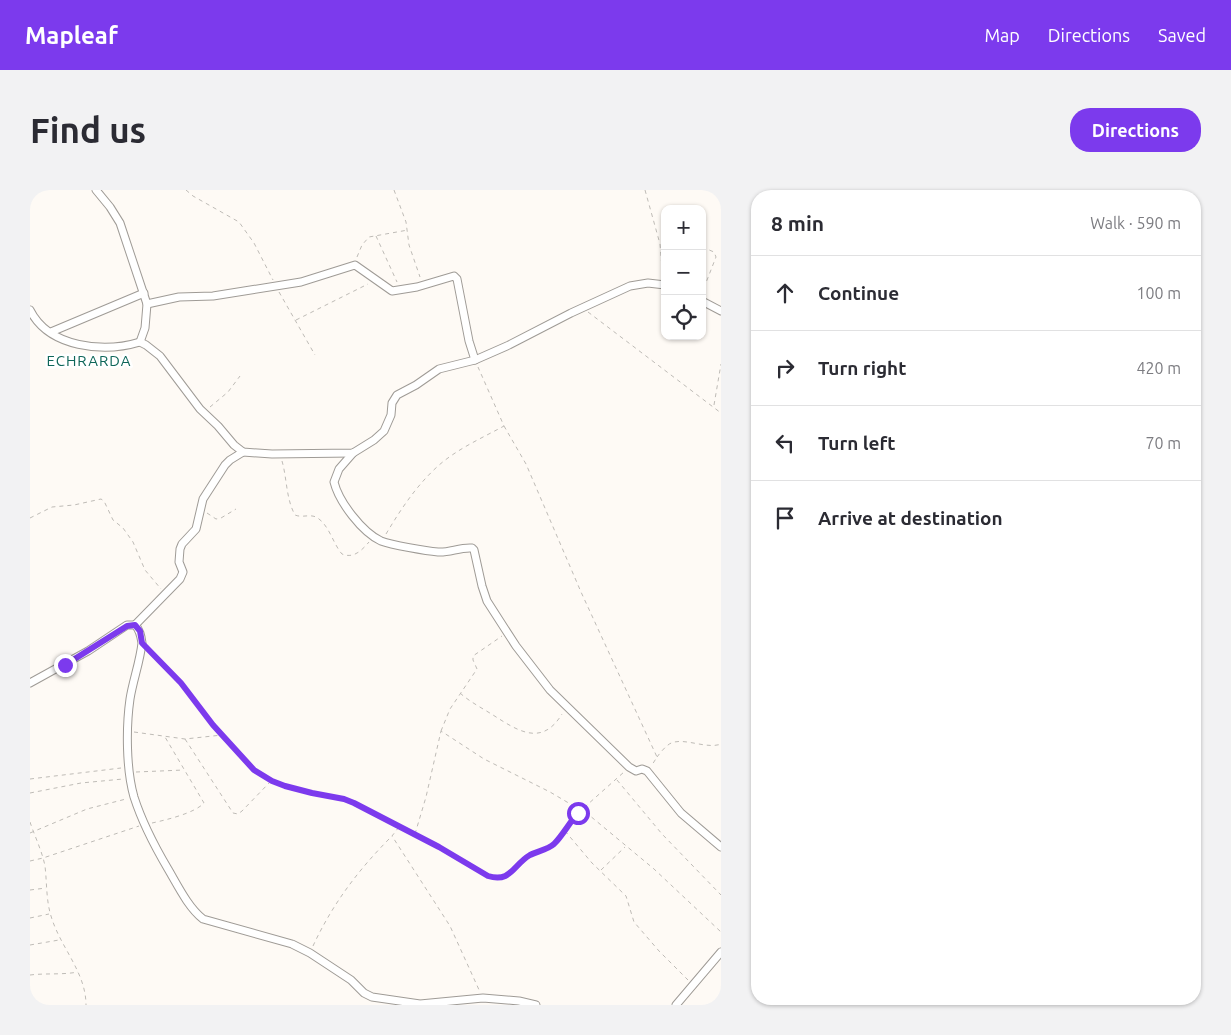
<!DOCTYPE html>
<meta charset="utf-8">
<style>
body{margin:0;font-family:Ubuntu,sans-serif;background:#f2f2f3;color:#2b2b33}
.controls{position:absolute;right:15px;top:15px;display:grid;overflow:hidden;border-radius:10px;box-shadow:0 1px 4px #0004}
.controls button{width:45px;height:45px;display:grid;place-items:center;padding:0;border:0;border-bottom:1px solid #e1e1e2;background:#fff;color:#2b2b33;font:25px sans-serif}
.stop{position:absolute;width:15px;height:15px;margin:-11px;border:4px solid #7c3aed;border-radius:50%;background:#fff}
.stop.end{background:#7c3aed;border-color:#fff;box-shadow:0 1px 5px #0008}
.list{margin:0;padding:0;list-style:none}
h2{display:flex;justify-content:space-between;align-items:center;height:65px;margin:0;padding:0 20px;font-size:21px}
h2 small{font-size:16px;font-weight:400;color:#7c7c81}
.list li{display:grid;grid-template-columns:32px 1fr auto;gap:15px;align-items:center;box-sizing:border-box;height:75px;padding:0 20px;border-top:1px solid #e1e1e2}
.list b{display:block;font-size:19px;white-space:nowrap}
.list em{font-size:16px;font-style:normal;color:#7c7c81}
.icon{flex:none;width:28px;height:28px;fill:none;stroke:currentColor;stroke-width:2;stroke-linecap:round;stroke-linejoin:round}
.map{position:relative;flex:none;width:691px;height:815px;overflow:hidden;border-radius:20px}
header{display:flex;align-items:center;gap:30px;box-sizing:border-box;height:70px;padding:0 25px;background:#7c3aed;color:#fff}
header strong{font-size:24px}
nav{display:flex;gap:28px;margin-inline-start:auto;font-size:18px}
.intro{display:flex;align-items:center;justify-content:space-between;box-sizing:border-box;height:120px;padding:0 30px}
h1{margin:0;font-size:35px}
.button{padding:12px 22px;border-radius:20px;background:#7c3aed;color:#fff;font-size:18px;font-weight:700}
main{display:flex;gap:30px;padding:0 30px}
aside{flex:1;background:#fff;border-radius:20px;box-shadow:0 1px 4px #0004}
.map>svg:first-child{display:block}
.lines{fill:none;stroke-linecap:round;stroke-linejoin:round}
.minor-casing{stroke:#9f9b96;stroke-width:9}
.path{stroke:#bebbb6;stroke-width:1;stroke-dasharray:4 4;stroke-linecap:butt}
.minor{stroke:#fff;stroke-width:7}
.route{stroke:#7c3aed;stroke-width:6}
.labels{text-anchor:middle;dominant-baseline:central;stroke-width:5;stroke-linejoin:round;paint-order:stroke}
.quarter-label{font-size:15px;letter-spacing:1px;fill:#0e6659;stroke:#fff}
</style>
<header>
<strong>Mapleaf</strong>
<nav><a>Map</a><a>Directions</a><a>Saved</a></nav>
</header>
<div class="intro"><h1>Find us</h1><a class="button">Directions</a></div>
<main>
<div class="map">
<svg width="691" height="815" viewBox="0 0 691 815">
<rect width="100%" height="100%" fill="#fefaf5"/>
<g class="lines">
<defs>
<g id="minor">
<path d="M66,0L80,17L90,33L117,114L115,138L110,152"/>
<path d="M672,111L691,121"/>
<path d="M117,114L149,107L183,106L271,92L325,75L362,101L387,97L424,86L427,89L439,151L445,170"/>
<path d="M0,120C19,158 74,163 110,152L116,155L130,166L170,219L188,236L204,255L213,262L242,264L323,263L344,250L354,241L361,225L362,213L367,205L386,195L409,179L445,170L479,155L541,123L600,96L618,93L635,95"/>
<path d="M21,142L114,103"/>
<path d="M323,263L309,279L304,292C309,312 332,342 351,351C362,355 396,361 408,362C419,363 430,357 442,358L444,360L452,396L457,411L486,456L520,500L599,577L606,581L612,579L617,581L651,623L691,657"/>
<path d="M105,435L150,389L153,382L149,372L150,359L152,354L166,339L173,309L195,275L200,270L213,262"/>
<path d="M0,493L58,461L97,435H105C110,440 111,446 112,453C110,472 103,490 100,509C96,537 96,579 104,607C112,632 125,657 138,679C148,696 158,717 173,729L262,754L280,763L321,790L334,803L342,807L390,814L453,808L489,811L506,815"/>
<path d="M646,815L691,762"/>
</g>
</defs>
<use href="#minor" class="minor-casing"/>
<g class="path">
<path d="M156,0L163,6L209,32L224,53L243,90"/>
<path d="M364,0L376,32L379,55L390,87"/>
<path d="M615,0L630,54L633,89"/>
<path d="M346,46L367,92"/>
<path d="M672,57L684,62L686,67L672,103"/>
<path d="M327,67L332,55L339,47L378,40"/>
<path d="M249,102L285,165"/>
<path d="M558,122L691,223"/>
<path d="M266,130L338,94"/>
<path d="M684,215L691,174"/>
<path d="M180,217L198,202L210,186"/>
<path d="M474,236L496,274L551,402L627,567L622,575"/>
<path d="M252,271C257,288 256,309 265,325C272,328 279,324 286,327C299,334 303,354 312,364C324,369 332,360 339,352"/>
<path d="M177,323L186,329L191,328L206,319"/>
<path d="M0,328L22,317L44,315L71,309L74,311L83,330L93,338L103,352L115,380L131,399"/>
<path d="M356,344C371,319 386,296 408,276C427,259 452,248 474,236L448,177"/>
<path d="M118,459L151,493L183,535L224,580L242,591L255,595L282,603L314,609L324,613L409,657L458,686L470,688L475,686L501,665L522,656L548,623L594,582"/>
<path d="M430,503C440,512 452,518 463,525C488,541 512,557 532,524"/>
<path d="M411,541L420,519L447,479L443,470V466L472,446"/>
<path d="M104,542L155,549L192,545"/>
<path d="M155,549L203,623L208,624L212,621L241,591"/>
<path d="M627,567C630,563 634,558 638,555C650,545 676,560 691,554"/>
<path d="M106,582L154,580"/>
<path d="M0,589L91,578"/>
<path d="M587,590L632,644L691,705"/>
<path d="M0,603L51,593L93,589"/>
<path d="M0,632C5,647 12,661 15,676C17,693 16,710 21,726C30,757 56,782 56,815"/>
<path d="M122,633C136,630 165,623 174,613L135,547"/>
<path d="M369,637L362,646L420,736L450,802"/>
<path d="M535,641L562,673L596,706L604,732L629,761L658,790"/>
<path d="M0,643L57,619L96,609"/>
<path d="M385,644L396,607L411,541L454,569L520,602L559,625L624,679L691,742"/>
<path d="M0,671L13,668L109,636"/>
<path d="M571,680L595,657"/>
<path d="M0,700L16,698"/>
<path d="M0,728L19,724"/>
<path d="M0,755L29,750"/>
<path d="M283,756C303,713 329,679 362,646"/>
<path d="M0,785C16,783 32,785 48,782"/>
</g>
<use href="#minor" class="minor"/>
</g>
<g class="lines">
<path class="route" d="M35,475L97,436L105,435L110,441L112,453L151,493L183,535L224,580L242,591L255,596L282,603L314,609L324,613L409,657L458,686C481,693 483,675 500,665C508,661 517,660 524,654C533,645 539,633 548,623"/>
</g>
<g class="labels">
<g class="quarter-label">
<text x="59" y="170">ECHRARDA</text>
</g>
</g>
</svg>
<div class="controls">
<button>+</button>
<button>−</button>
<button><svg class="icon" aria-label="locate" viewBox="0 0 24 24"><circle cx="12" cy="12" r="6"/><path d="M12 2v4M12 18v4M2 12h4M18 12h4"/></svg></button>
</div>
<div class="stop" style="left:548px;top:623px"></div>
<div class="stop end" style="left:35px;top:475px"></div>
</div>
<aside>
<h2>8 min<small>Walk · 590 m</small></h2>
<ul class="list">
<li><svg class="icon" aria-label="ahead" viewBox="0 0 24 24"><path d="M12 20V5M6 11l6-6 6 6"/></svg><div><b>Continue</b></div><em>100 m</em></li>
<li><svg class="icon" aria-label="right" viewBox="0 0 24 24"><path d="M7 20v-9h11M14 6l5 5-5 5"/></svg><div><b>Turn right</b></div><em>420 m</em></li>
<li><svg class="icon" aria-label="left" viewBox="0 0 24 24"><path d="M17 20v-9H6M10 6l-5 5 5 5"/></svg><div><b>Turn left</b></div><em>70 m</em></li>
<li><svg class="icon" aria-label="arrive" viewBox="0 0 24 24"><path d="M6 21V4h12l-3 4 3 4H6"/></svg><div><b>Arrive at destination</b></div></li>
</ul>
</aside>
</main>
